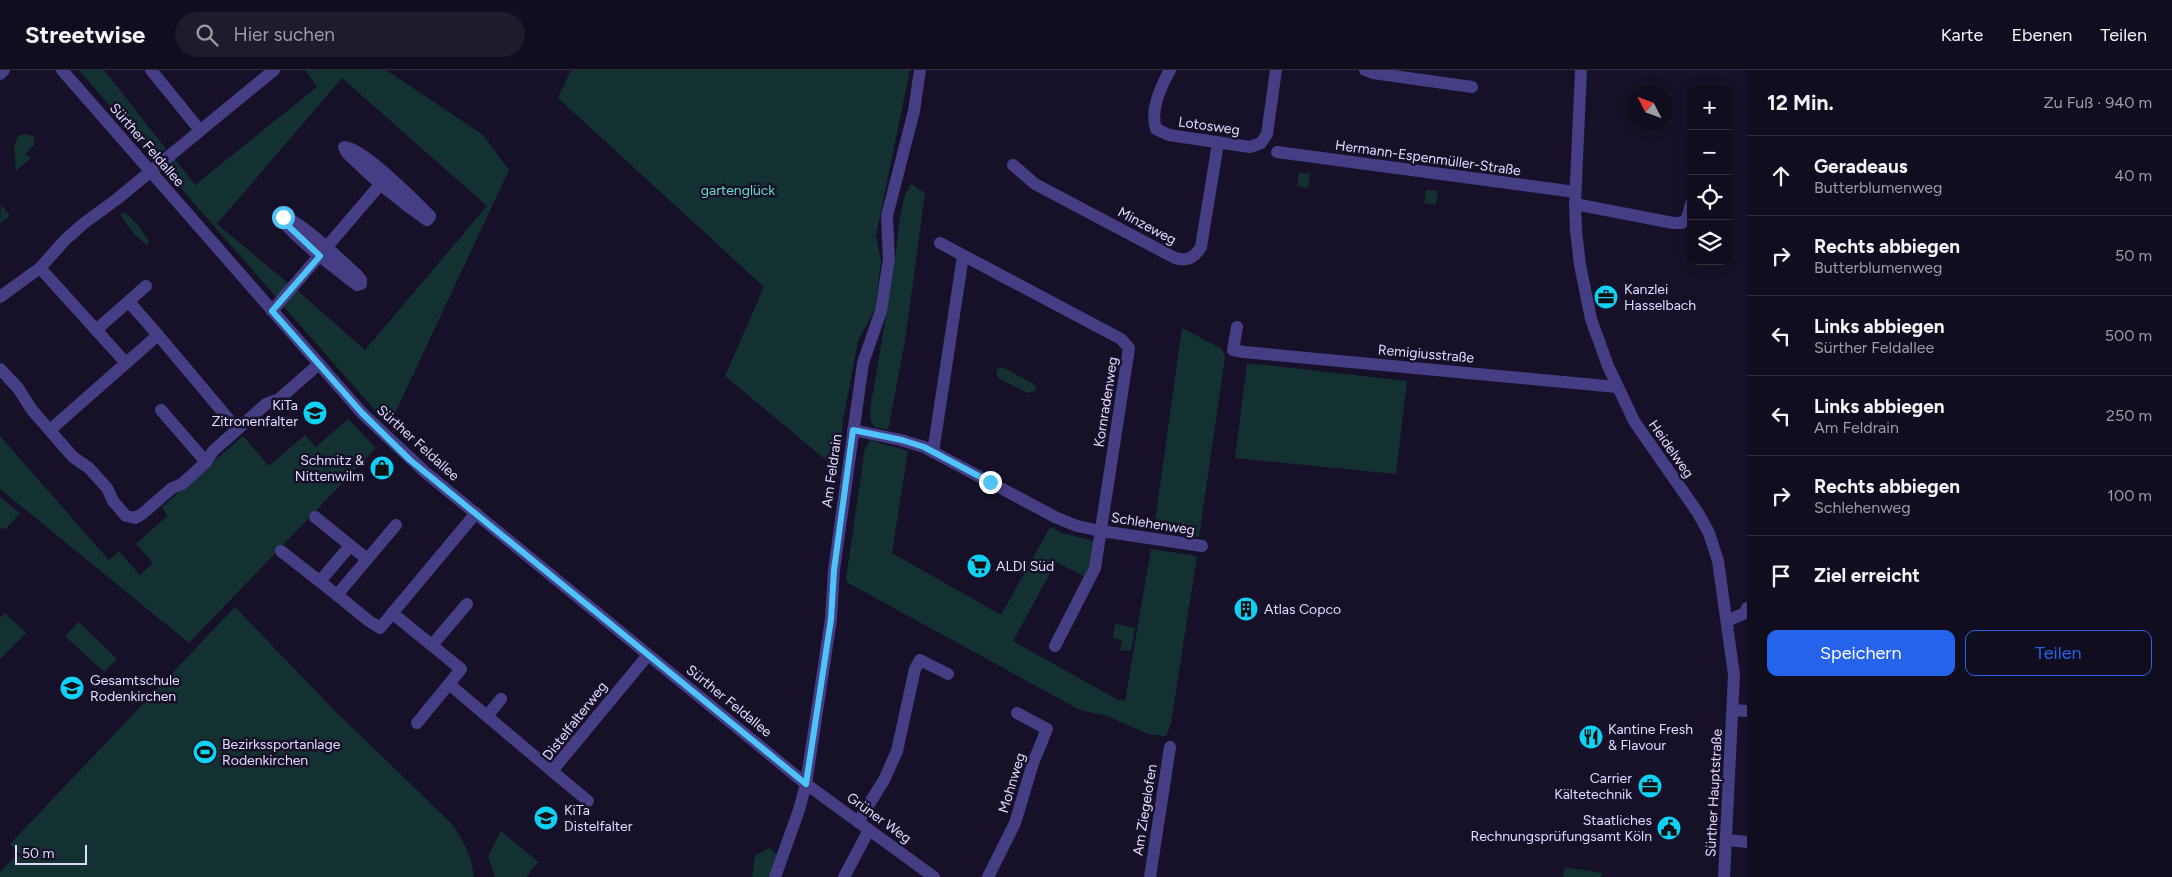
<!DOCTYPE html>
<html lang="de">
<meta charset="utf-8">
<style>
body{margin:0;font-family:Figtree,sans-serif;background:#1e1b2b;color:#f1f3f6}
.controls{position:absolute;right:15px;top:15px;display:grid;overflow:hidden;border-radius:10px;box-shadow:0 2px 12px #0003}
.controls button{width:45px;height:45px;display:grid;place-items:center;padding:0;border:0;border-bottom:1px solid #302d3c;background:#100d1e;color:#f1f3f6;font:25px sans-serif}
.compass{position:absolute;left:1627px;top:15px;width:45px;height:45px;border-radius:50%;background:#100d1e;box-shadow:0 2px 12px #0003;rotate:312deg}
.scale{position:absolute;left:15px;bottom:12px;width:72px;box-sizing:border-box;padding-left:5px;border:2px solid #e0dafe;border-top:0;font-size:14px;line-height:18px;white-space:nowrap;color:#e0dafe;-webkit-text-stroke:4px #161128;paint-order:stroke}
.stop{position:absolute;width:15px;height:15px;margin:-11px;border:4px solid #4fc3f7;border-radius:50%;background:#fff}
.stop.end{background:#4fc3f7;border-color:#fff;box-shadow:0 1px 5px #0008}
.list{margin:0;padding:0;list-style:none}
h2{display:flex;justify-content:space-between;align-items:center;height:65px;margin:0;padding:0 20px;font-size:21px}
h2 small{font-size:16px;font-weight:400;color:#9c9ca4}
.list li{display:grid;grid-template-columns:32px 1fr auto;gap:15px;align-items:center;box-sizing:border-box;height:80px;padding:0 20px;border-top:1px solid #302d3c}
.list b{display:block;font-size:19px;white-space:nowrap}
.list p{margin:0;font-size:16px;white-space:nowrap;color:#9c9ca4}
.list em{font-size:16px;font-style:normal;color:#9c9ca4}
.actions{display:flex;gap:10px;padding:15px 20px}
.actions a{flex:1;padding:11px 0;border:1px solid #2563eb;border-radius:10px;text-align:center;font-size:18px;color:#2563eb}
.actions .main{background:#2563eb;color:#fff}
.icon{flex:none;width:28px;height:28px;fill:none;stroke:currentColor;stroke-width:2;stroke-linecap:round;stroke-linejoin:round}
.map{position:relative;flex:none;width:1747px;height:807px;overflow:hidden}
header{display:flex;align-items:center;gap:30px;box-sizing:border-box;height:70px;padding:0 25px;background:#100d1e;border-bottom:1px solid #302d3c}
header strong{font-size:24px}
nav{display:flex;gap:28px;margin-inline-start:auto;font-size:18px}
.search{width:350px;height:45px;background:#1e1b2b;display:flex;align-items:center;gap:12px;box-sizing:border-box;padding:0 18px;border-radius:28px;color:#9c9ca4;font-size:19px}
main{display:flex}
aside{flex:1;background:#100d1e}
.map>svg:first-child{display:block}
.green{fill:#143132}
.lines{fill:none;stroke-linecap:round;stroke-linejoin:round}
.minor{stroke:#453e85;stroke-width:12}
.route{stroke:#4fc3f7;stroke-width:6}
.labels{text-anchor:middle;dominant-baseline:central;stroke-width:5;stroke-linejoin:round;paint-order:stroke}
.street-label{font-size:14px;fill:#e0dafe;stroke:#161128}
.park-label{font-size:14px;fill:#67dcc6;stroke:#161128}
.poi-label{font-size:14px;fill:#e0dafe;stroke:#161128;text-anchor:start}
</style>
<header>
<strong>Streetwise</strong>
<div class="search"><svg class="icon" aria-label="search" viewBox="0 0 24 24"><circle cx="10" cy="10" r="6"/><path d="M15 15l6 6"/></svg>Hier suchen</div>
<nav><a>Karte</a><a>Ebenen</a><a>Teilen</a></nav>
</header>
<main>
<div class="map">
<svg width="1747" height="807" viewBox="0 0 1747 807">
<rect width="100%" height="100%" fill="#161128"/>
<g class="green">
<path d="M79,0H104L166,79L155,88Z"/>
<path d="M305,0H386L483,65L509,100L389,356L284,237L297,220L365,280L487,136L342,8L217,154L289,214L277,228L163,98L172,85L195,115L317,17Z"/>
<path d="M571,0H910L876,165L881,192L875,239L858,271L843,350L839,401L725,306L764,217L558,28Z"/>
<path d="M25,64L34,66V75L25,84L31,88L16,101L14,78L18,66Z"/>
<path d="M1299,103L1310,104L1308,118L1297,116Z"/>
<path d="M911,114L925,123L905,271L888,360L875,357L871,351L870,341L895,192L900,146L905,125Z"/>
<path d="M1426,120L1438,121L1436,135L1424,133Z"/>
<path d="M1,135L10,146L1,153L0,152Z"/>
<path d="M123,142C134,148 143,162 149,172L147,175L135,165L120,145Z"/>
<path d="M1182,258L1222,279L1225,287L1199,467L1154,459Z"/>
<path d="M1247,293L1407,311L1396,404L1235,388Z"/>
<path d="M998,298H1004L1034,314L1036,317L1035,321L1028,323L1000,309L996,304Z"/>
<path d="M348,349L376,378L189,573L0,419V366L109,490L119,481L140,505L153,493L136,474L167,446L162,437L243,366L269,396L305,365L316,377Z"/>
<path d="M870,370L908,381L892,483L1001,545L1050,457L1063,463L1093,471L1091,493L1087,508L1056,492L1013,571L1118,630L1125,631L1151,479L1197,486L1171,653L1166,666L1148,664L1107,646L1080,640L848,513L846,509L865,378Z"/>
<path d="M0,427L20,443L6,459L2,458L0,460Z"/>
<path d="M235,537L331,637L451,753C463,770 472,786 474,807H0V802L16,786H21L10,774Z"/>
<path d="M5,543L26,563L0,589V548Z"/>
<path d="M79,552L117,589L104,602L65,566Z"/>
<path d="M1115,554L1135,558L1131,581L1120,580L1122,570L1113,568Z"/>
<path d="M501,761L538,792L526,807H495L488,787Z"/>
<path d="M769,778L779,786L771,807H752L755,786Z"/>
<path d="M1565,797L1602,803L1601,807H1563Z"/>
</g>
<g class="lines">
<g class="minor">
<path d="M62,0L362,343L425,402L806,714L934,807"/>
<path d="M151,0L199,59"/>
<path d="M1170,0C1161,16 1150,41 1156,59L1169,65L1250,77L1261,73L1267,64L1276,0"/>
<path d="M1365,0L1373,3L1472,17"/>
<path d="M1581,0L1575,134L1576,161L1580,195L1591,249L1608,296L1634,351L1698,443L1709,463L1718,491L1734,605L1724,807"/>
<path d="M0,4L4,0"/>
<path d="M344,77C362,77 415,131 430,146L429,148L427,150C398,130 372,108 347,83Z"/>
<path d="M1277,82L1575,122"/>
<path d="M1013,95L1035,114L1175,188C1187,192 1195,187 1201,177L1218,73"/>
<path d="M1575,134L1673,153H1682L1687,148L1691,134"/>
<path d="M283,147C295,146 345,194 357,205L361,210V214L357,215C331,195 304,175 282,151Z"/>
<path d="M940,173L1121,269L1129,278L1095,498L1055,576"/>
<path d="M40,198L126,293"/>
<path d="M0,227L40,198L65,170L83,154L117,129L274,0"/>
<path d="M129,232L158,265"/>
<path d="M272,241L384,110"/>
<path d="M1237,257L1233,280L1244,282L1617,317"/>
<path d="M96,260L146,216"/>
<path d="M0,299L18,318L32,340L73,387L89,398L107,418L113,431L126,446L135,448L142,444L172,418L182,414L206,392L213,381L266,334L279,329L319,294"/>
<path d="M161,340L206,392"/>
<path d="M50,360L158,265L237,359"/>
<path d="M853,360L901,370L924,377L1055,447L1077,456L1101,461L1202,476"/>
<path d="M933,382L963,186"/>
<path d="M315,447L367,489"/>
<path d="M396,455L337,525L369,551L380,558L476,443"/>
<path d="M281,481L337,525"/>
<path d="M320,511L350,476"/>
<path d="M392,543L461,599L449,614L552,701"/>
<path d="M1727,551L1745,543L1747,538"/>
<path d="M432,575L467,534"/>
<path d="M1733,640L1747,641"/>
<path d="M487,646L501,629"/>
<path d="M417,653L449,614"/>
<path d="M588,731L552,701L648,585"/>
<path d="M858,752L884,710L897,681L915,599L920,590L948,604"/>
<path d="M1727,770L1747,772"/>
<path d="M775,807L799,740L806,714L831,549L834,500L863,293L881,241L889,189L887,146L914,41L920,0"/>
<path d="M844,807L869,760"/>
<path d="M988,807L1015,753L1033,693L1047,659L1017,643"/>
<path d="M1150,807L1170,677"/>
</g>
</g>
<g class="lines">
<path class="route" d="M283,147L282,150L320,186L272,241L362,343L410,390L806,714L831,549L834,500L853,360L902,370L924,377L990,412"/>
</g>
<defs>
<symbol id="office-disc" viewBox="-11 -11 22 22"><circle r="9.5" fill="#0ed1f6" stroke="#161128"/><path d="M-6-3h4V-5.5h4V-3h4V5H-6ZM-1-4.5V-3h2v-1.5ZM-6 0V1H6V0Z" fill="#111"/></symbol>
<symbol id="school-disc" viewBox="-11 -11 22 22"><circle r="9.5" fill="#0ed1f6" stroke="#161128"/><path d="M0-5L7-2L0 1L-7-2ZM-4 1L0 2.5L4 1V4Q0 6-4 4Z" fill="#111"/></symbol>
<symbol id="shop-disc" viewBox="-11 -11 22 22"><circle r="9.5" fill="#0ed1f6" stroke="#161128"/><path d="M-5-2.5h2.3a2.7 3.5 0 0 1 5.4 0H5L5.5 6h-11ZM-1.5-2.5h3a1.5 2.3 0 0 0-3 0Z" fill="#111"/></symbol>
<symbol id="supermarket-disc" viewBox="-11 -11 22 22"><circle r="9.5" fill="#0ed1f6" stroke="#161128"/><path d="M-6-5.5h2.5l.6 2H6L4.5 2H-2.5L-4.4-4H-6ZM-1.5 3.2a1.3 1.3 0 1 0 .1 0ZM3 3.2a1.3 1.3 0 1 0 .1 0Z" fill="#111"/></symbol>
<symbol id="building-disc" viewBox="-11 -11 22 22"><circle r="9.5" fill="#0ed1f6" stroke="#161128"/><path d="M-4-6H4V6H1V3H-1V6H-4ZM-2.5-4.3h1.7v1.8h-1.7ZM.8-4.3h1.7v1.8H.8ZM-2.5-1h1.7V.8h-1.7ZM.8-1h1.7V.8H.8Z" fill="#111"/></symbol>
<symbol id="restaurant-disc" viewBox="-11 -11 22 22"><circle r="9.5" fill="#0ed1f6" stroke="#161128"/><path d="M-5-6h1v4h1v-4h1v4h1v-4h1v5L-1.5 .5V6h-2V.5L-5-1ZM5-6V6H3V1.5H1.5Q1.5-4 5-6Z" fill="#111"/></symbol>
<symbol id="stadium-disc" viewBox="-11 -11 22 22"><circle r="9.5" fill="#0ed1f6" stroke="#161128"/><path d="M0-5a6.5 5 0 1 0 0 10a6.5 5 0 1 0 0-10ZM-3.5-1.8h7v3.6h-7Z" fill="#111"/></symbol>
<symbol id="civic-disc" viewBox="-11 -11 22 22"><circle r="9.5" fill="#0ed1f6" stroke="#161128"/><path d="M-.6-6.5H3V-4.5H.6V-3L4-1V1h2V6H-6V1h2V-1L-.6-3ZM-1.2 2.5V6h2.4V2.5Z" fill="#111"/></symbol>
</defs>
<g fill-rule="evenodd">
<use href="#office-disc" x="1592" y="213" width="28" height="28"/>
<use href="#school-disc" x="301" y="329" width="28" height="28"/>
<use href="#shop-disc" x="368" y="384" width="28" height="28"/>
<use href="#supermarket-disc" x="965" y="482" width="28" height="28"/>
<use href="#building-disc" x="1232" y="525" width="28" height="28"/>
<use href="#school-disc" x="58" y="604" width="28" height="28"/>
<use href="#restaurant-disc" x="1577" y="653" width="28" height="28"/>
<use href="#stadium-disc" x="191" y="668" width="28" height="28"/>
<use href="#office-disc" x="1636" y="702" width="28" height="28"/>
<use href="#school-disc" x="532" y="734" width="28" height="28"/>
<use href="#civic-disc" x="1655" y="744" width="28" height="28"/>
</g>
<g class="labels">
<g class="street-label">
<text transform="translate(1209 56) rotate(8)">Lotosweg</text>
<text transform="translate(147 75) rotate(49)">Sürther Feldallee</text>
<text transform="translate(1428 88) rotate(8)">Hermann-Espenmüller-Straße</text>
<text transform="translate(1147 156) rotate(28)">Minzeweg</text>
<text transform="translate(1426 284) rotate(5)">Remigiusstraße</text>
<text transform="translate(1106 332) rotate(-81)">Kornradenweg</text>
<text transform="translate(418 373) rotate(42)">Sürther Feldallee</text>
<text transform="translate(1671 379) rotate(55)">Heidelweg</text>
<text transform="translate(832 401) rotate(-82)">Am Feldrain</text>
<text transform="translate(1153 454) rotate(9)">Schlehenweg</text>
<text transform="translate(729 631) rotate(39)">Sürther Feldallee</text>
<text transform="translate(575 651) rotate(-52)">Distelfalterweg</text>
<text transform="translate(1012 713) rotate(-73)">Mohnweg</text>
<text transform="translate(1714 723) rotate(-87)">Sürther Hauptstraße</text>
<text transform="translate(1145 740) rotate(-81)">Am Ziegelofen</text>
<text transform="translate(879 748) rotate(36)">Grüner Weg</text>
</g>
<g class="park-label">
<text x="738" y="120">gartenglück</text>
</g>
<g class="poi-label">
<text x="1624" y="219">Kanzlei<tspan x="1624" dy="16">Hasselbach</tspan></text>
<text x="298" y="335" text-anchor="end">KiTa<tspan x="298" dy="16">Zitronenfalter</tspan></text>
<text x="364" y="390" text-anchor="end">Schmitz &amp;<tspan x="364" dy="16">Nittenwilm</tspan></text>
<text x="996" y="496">ALDI Süd</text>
<text x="1264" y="539">Atlas Copco</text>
<text x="90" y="610">Gesamtschule<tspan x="90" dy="16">Rodenkirchen</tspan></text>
<text x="1608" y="659">Kantine Fresh<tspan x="1608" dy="16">&amp; Flavour</tspan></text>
<text x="222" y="674">Bezirkssportanlage<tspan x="222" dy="16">Rodenkirchen</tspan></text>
<text x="1632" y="708" text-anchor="end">Carrier<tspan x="1632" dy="16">Kältetechnik</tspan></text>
<text x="564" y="740">KiTa<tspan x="564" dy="16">Distelfalter</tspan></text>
<text x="1652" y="750" text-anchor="end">Staatliches<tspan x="1652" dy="16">Rechnungsprüfungsamt Köln</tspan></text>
</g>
</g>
</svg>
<div class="controls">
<button>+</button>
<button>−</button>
<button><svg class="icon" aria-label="locate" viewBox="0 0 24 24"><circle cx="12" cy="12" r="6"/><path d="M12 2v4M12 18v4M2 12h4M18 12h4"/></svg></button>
<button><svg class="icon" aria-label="layers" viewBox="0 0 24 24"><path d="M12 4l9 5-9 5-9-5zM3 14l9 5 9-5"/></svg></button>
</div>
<svg class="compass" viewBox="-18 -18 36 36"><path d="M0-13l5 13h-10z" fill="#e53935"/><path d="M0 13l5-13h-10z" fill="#9c9ca4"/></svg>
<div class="scale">50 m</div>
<div class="stop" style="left:283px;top:147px"></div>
<div class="stop end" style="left:990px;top:412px"></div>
</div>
<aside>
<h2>12 Min.<small>Zu Fuß · 940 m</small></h2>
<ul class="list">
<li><svg class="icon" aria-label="ahead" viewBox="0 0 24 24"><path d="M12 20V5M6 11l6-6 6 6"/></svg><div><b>Geradeaus</b><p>Butterblumenweg</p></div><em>40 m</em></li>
<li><svg class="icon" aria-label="right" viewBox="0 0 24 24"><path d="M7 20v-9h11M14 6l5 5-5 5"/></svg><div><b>Rechts abbiegen</b><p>Butterblumenweg</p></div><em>50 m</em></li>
<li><svg class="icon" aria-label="left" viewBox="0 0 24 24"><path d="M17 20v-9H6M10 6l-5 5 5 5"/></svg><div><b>Links abbiegen</b><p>Sürther Feldallee</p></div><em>500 m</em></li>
<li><svg class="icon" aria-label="left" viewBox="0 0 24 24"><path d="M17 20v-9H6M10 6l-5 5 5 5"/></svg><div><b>Links abbiegen</b><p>Am Feldrain</p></div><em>250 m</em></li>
<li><svg class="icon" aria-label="right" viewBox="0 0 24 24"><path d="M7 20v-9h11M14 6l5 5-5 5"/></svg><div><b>Rechts abbiegen</b><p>Schlehenweg</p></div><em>100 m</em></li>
<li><svg class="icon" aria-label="arrive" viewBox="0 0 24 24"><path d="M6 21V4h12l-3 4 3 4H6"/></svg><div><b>Ziel erreicht</b></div></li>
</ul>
<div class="actions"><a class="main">Speichern</a><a>Teilen</a></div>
</aside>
</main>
